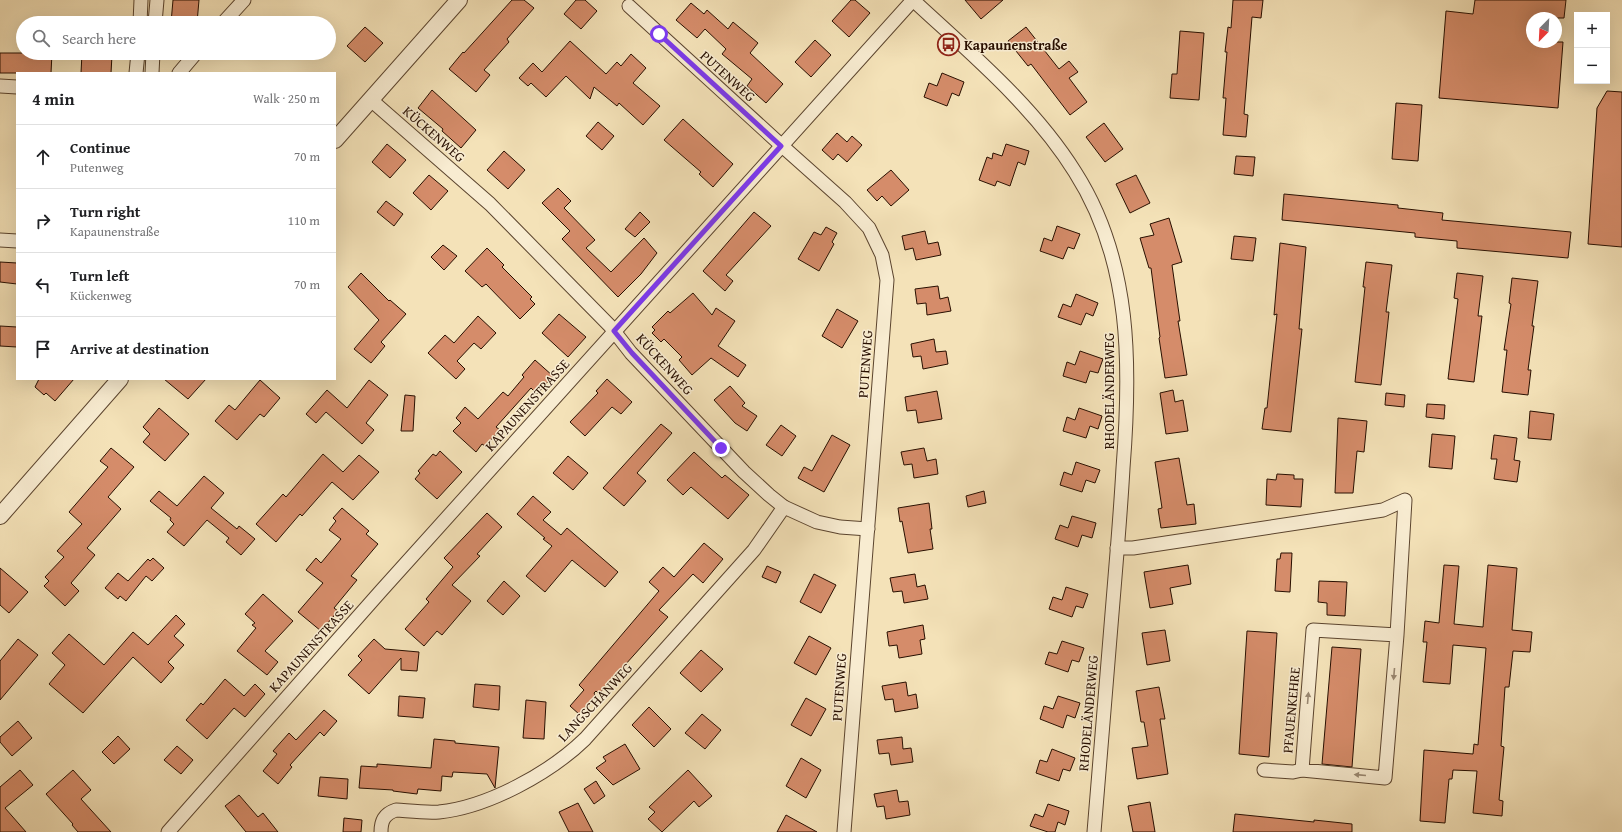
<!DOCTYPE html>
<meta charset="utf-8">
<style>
body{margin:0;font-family:"Gentium Book Plus",serif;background:#f6f6f6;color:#202124}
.controls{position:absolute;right:12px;top:12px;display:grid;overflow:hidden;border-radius:0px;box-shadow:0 4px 16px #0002}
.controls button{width:36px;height:36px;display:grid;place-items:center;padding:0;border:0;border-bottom:1px solid #e0e0e0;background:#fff;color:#202124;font:20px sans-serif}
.compass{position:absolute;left:1526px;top:12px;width:36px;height:36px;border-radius:50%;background:#fff;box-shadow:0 4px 16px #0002;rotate:204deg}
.stop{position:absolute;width:12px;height:12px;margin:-9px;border:3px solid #7c3aed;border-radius:50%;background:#fff}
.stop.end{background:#7c3aed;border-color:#fff;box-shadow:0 1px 4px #0008}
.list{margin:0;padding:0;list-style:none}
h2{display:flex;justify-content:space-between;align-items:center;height:52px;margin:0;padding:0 16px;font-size:17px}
h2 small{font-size:13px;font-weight:400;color:#757577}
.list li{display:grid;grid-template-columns:26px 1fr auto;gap:12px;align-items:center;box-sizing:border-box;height:64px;padding:0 16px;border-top:1px solid #e0e0e0}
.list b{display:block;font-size:15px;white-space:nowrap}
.list p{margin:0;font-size:13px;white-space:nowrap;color:#757577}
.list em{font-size:13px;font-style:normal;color:#757577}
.icon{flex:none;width:22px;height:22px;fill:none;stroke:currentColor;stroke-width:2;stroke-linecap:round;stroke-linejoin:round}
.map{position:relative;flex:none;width:1622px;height:832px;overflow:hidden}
.search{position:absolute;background:#fff;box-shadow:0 4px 16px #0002;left:16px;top:16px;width:320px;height:44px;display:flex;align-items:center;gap:10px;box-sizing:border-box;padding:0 14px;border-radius:22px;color:#757577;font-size:15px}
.panel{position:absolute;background:#fff;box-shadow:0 4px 16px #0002;left:16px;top:72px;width:320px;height:308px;border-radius:0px}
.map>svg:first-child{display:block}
.building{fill:#d58c6a;stroke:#280f00}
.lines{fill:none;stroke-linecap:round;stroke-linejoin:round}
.minor-casing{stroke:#5b442e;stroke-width:15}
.tertiary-casing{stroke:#5b442e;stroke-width:18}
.minor{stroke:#f8ecd1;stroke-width:13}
.tertiary{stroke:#f8ecd1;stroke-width:16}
.oneway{fill:#9a8973}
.route{stroke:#7c3aed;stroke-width:5}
.labels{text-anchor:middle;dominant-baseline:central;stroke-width:3;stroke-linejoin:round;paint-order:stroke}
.poi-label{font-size:14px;font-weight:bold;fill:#280f00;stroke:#f8ecd1;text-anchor:start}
.street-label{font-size:14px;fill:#280f00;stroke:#f8ecd1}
</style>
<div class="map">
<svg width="1622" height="832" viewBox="0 0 1622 832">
<rect width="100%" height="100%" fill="#f4e2b8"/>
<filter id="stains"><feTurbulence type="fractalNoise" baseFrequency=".005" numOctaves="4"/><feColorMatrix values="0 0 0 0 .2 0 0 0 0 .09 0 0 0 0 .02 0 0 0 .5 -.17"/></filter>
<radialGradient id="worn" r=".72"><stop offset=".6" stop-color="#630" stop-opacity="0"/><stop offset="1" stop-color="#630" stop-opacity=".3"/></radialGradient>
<g class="building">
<path d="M173,0H199L197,23H171Z"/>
<path d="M512,0H524L534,8L507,39L509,42L484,70L490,75L476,92L449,69L463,52L464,53Z"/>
<path d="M576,0H585L597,11L581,29L564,14Z"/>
<path d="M851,0H855L870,13L849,37L832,21Z"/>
<path d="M965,0H1003L981,19Z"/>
<path d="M1233,0H1263L1261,18L1252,17L1244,114L1248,115L1246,137L1223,135L1226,98H1223L1227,52H1225L1228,27L1231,28Z"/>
<path d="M1475,0H1566L1564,18H1532V42H1563L1558,108L1439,98L1446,11L1473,14Z"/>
<path d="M691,3L704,14L707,10L728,29L733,22L758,43L750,53L783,84L766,103L747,86L752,79L722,54L726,49L705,29L697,38L676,20Z"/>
<path d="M365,27L383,43L365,62L347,46Z"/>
<path d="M1026,27L1059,69L1069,61L1078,72L1069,78L1087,102L1070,115L1031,64L1028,66L1008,41Z"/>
<path d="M1180,31L1204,33L1199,100L1170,98L1172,74H1177Z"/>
<path d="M815,40L831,55L811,77L795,62Z"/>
<path d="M570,41L606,74L617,62L621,66L631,54L646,68L633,83L660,106L643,125L619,103L617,106L594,87L590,99L566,76L546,97L531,83L528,86L519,78L533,63L542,72Z"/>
<path d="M0,53H52L51,73H0Z"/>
<path d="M82,53L112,55L111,73H81Z"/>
<path d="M942,73L964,82L959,96L952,93L947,106L924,97L929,83L937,86Z"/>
<path d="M432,90L476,130L461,148L442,131L443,129L418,108Z"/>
<path d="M1607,91L1622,92V247L1588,244L1597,108Z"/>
<path d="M1396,103L1422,105L1418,161L1392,159Z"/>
<path d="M683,119L733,164L713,187L699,174L701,172L664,140Z"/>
<path d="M598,122L614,136L602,150L586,136Z"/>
<path d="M1104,123L1123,149L1105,162L1086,137Z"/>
<path d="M837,133L847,142L852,136L862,145L847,162L838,154L833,160L822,150Z"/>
<path d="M387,144L406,160L390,178L372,162Z"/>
<path d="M1006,144L1029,151L1025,165L1018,162L1010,186L997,181L995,186L979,180L987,157L992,159L993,153L1002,156Z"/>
<path d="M504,151L525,170L508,189L487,170Z"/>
<path d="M1236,156L1255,157L1253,176L1234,174Z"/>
<path d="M891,170L909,190L891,206L882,196L877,201L867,190Z"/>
<path d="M429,175L448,191L431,210L413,193Z"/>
<path d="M1136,175L1150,203L1130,213L1116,184Z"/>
<path d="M558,188L571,201L564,208L595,240L586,248L611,272L644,238L657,253L641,274L618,297L562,239L570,231L542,203Z"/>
<path d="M1284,194L1398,205V208L1443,213L1442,220L1571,232L1568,258L1457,248V241L1415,237V233L1282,220Z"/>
<path d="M386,201L403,214L394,226L377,212Z"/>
<path d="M640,212L650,222L635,237L625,229Z"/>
<path d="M754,212L771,226L726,275L733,281L725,291L703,271Z"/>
<path d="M1169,218L1182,262L1172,265L1180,321H1178L1187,375L1165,378L1159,338L1160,337L1151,268H1149L1140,238L1154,235L1150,224Z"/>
<path d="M1057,226L1080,234L1074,249L1068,247L1063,259L1040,251L1044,238L1052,241Z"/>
<path d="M826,227L837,233L832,242L834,244L819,271L798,259L814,232L821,235Z"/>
<path d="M925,231L928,244L938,242L941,255L916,260L913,248L905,250L902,236Z"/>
<path d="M1234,236L1256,238L1253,261L1231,259Z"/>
<path d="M1280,243L1306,247L1299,329H1302L1291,432L1262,429L1265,408H1267L1273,351L1277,314L1274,315Z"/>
<path d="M443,245L457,256L444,270L431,257Z"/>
<path d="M487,248L504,265L502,267L532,297L530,299L535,304L520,319L486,284L482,287L465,271Z"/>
<path d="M0,262L17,263V284L0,282Z"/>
<path d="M1366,262L1392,265L1386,312H1389L1381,385L1355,382L1365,287H1363Z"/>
<path d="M361,273L389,301L390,300L406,314L381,342L385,346L371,363L354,349L379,320L348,287Z"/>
<path d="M1457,273L1483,276L1478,316H1482L1474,382L1448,379L1458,299L1454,298Z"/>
<path d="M1512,278L1538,281L1532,326H1534L1528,370H1531L1528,395L1502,392L1507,350H1504L1511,304L1509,303Z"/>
<path d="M938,286L940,299L948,297L951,311L927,315L926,303L917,304L915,289Z"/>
<path d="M693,293L712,315L716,308L735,321L718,346L746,365L738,377L711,358L692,375L679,360L682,357L664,339L661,342L652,333L655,330L652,327L668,311L670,313Z"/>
<path d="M1076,294L1098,303L1093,316L1086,313L1081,325L1058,317L1063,304L1071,307Z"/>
<path d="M837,309L858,321L842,348L822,336Z"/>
<path d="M559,314L586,337L568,357L542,333Z"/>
<path d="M478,316L496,333L481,349L474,343L457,361L465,369L456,379L428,353L445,335L454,343Z"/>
<path d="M0,326L17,327V347L0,346Z"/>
<path d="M934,339L936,352L946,351L948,364L923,369L921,356L913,357L911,344Z"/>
<path d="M1080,351L1103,359L1098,373L1090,371L1086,383L1063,376L1067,362L1075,365Z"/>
<path d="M535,360L553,376L537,394L531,388L496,427L500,430L485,446L482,444L476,452L453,431L461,423L456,418L465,407L478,419L503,392L508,396L524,377L522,375Z"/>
<path d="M39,379H74L55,401L46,393L44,395L35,387Z"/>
<path d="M164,379H206L188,399Z"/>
<path d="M607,379L632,402L621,414L612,407L585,436L570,422L598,393L596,391Z"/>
<path d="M260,380L280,398L264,417L260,414L237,440L215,421L229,405L235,410Z"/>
<path d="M369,380L388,395L366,423L374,430L362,444L326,412L316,423L306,414L327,390L347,408Z"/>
<path d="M730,386L745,403L742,406L757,416L747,431L735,423L714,400Z"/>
<path d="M1173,390L1175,402L1183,400L1188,431L1166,434L1160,393Z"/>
<path d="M937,391L942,419L918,423L916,410L907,411L905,397Z"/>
<path d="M1386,393L1405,395L1404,407L1385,405Z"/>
<path d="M405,395L415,396L413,431H401Z"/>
<path d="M1427,404L1445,405L1444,419L1426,417Z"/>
<path d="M159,408L189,434L165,461L143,442L150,434L143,427Z"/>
<path d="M1079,408L1102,416L1098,429L1090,426L1086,438L1063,431L1067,417L1075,420Z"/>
<path d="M1530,411L1554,414L1551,440L1528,438Z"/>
<path d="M1338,418L1367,421L1364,452L1357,451L1353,493H1335Z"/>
<path d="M661,424L672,433L637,473L646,481L624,506L603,488Z"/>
<path d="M781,425L796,436L782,456L766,445Z"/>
<path d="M1432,434L1455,436L1452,469L1429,467Z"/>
<path d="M832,435L850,445L824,492L798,478L804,467L812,471Z"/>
<path d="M1494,435L1517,438L1514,460L1520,461L1517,482L1494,479L1497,459H1491Z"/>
<path d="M111,448L134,467L108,497L121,509L87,548L95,555L71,583L79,591L65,606L44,586L49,581L45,577L64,557L57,551L82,524L69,512L108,467L100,461Z"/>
<path d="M924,448L927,461L936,459L938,474L914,478L912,464L904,465L901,452Z"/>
<path d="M440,451L462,472L437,499L415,479L420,473L418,471L433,454L436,456Z"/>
<path d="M694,452L722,478L725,475L749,495L728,519L691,487L683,495L667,480Z"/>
<path d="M323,454L343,472L359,455L379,472L353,500L332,482L302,516L300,514L276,542L256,524L283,494L286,497Z"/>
<path d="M568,456L588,473L573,490L553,473Z"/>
<path d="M1179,458L1187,505L1194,504L1196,524L1161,528L1158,509L1162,508L1155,462Z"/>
<path d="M1076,462L1100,470L1095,483L1086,480L1082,492L1060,485L1064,472L1072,475Z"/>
<path d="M1277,474L1294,475V479H1303L1301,507L1266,505L1267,479L1276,480Z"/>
<path d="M204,476L224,493L211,508L237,529L239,526L255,539L241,555L226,542L229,538L207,520L184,546L167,532L174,524L170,520L171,518L150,501L159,491L177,506Z"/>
<path d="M984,491L986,503L968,507L966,496Z"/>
<path d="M533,496L551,512L543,520L561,535L567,528L618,572L605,587L572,560L545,592L526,576L552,546L543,539L545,538L517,514Z"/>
<path d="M929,503L932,529H930L933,549L908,553L902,521L900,522L898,508Z"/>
<path d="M342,508L369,531L366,534L378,544L351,576L357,580L334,608L338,611L321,631L298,612L323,583L306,570L316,558L321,563L341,539L329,530L336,521L333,518Z"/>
<path d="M487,513L502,527L477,554L480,556L452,585L471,601L442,635L437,631L424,646L405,629L429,602L426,599L453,567L444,558Z"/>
<path d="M1072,516L1096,523L1092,538L1082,535L1078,547L1055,539L1060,525L1068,528Z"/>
<path d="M704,543L723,559L703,583L693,574L659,610L668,617L599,694L596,691L594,693L596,697L580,715L570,706L584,690L579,685L659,591L649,582L663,567L674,577Z"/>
<path d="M1281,553H1292L1290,592L1275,591L1277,559H1280Z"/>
<path d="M153,558L164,568L152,581L146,576L126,601L120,596L118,599L105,588L118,573L128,581L148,559L150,561Z"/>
<path d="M1188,565L1191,584L1170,588L1173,604L1150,608L1144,572Z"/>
<path d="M1444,565L1459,566L1454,624L1483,627L1488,565L1517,568L1512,630L1532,632L1530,652L1513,651L1509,687H1505L1501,746L1504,747L1499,800L1503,801L1502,816L1473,813L1477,771L1453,770L1452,779H1449L1445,823L1420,821L1424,750L1473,754L1474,744L1478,745L1486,648L1453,645L1450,684L1423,682L1427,642H1423L1425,621L1439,623Z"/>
<path d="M767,566L781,572L776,583L762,577Z"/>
<path d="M0,568L28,592L9,613L0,605Z"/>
<path d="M814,574L836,585L821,613L800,602Z"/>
<path d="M915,574L917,587L925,585L928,599L904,603L902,591L893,592L890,578Z"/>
<path d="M504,581L520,596L503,615L487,601Z"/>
<path d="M1319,581L1347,582L1345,616L1327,615V603L1318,602Z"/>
<path d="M1066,587L1088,594L1083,608L1076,606L1072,617L1049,609L1053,597L1062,600Z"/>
<path d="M263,594L293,621L265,651L278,662L267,675L237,651L256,628L252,625L255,623L245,614Z"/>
<path d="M176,615L185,624L174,636L184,645L168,662L174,668L161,683L133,657L83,713L49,684L65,665L52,653L69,634L104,665L133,632L148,645Z"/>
<path d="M923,625L925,639L920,640L922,654L899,658L897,645L889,646L887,632Z"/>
<path d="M1165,630L1170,661L1147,665L1142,633Z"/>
<path d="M1247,631L1277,633L1269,757L1239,754Z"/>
<path d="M809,636L831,648L816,675L794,663Z"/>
<path d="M18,639L38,655L0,700V661Z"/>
<path d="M374,639L385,649L419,652L417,671L401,670V658L369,694L348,675L362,660L358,656Z"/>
<path d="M1062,641L1084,648L1079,662L1072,660L1068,672L1045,664L1049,652L1057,654Z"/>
<path d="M1332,647L1361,649L1352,767L1322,764Z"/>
<path d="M701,650L723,669L701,692L680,673Z"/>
<path d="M225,679L244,696L255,684L265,694L245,717L234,708L207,739L186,720L201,703L203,705Z"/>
<path d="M906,682L908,696L916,694L918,708L895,712L893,699L885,700L882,686Z"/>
<path d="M475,684L500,686L499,710L473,707Z"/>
<path d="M1159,687L1165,719H1160L1168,774L1137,779L1132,748L1148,746L1144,722H1141L1136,691Z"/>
<path d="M399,696L425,698L423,718L398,716Z"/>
<path d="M1058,696L1080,703L1075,718L1067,715L1063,728L1040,719L1044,706L1053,709Z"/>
<path d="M806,698L826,709L811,736L791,725Z"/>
<path d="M526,700L546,702L544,739L523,738Z"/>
<path d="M649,707L671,729L654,747L632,725Z"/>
<path d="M324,710L337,721L324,736L320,732L290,765L292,767L278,784L263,771L277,754L273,751L289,733L296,740Z"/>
<path d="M702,714L721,730L705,749L685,733Z"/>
<path d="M18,721L32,738L12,756L0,742V737Z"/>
<path d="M118,736L130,749L114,764L102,752Z"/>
<path d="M902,737L903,749L911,748L913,762L891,765L889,753L879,754L877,740Z"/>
<path d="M434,739L455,741V743L499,747L495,788L487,774L453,772L452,777L442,776L441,791L418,789L417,794L393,791V790L359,788L361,766L377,767V764L431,768Z"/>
<path d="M625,744L640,769L613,785L596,768L606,761L603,757Z"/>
<path d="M177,746L193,760L181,774L164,760Z"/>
<path d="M1052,749L1075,758L1070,771L1063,769L1059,781L1036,773L1040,760L1047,762Z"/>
<path d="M801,758L821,770L806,798L786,786Z"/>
<path d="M20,770L33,785L5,808L26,832H0V787Z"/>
<path d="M73,770L91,790L81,799L111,832H78L72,825L73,824L46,794Z"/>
<path d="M688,770L712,796L699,807L694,801L662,832L648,819L655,812L649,807Z"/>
<path d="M320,777L348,779L347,799L318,796Z"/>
<path d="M596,781L605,796L594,804L584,789Z"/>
<path d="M897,790L899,802L908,801L910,815L886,819L884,806L877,807L874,794Z"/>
<path d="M239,795L258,817L263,813L278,832H246L225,806Z"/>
<path d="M1150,802L1155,832H1133L1128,806Z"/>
<path d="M578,803L593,832H569L559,812Z"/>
<path d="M1048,804L1069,811L1065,825L1058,822L1055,832H1048L1030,826L1035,814L1043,817Z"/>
<path d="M1235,814L1314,822V820L1352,824V832H1233Z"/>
<path d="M786,815L817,832H777Z"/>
<path d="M344,818L362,820L361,832H343Z"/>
</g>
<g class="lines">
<defs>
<g id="minor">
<path d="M913,0C970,53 1033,105 1075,172C1132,261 1131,367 1123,468C1121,504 1118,541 1115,577C1108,662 1101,747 1094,832"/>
<path d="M629,6L781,145L845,202L869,228L882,255L887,280L844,832"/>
<path d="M140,23L141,0"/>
<path d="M155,23L157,0"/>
<path d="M223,23L244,0"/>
<path d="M136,73L138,53"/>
<path d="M152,73L153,53"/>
<path d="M179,73L196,53"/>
<path d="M0,86L17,87"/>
<path d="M371,100L490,204L610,326L631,353L744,472L769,495L784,507L817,522L840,527L868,529"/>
<path d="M0,240L17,241"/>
<path d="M1117,548H1133L1383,510L1405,500L1397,635L1385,778L1302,770L1313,630L1397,635"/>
<path d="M1264,770L1293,772L1302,770"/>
<path d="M168,832L380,592L913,0"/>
<path d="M381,832C381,821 384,814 396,810C410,811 425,813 439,812C488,807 550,773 585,739L754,550L784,507"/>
</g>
<g id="tertiary">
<path d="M335,140L459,0"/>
<path d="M0,516L120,379"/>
</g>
</defs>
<use href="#minor" class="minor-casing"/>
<use href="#tertiary" class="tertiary-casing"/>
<use href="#minor" class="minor"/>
<use href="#tertiary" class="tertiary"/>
</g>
<defs><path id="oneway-solid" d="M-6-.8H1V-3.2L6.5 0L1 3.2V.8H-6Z"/></defs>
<g class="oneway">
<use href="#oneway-solid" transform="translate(1394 674) rotate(95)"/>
<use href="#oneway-solid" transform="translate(1308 698) rotate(-85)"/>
<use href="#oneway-solid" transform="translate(1360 775) rotate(-175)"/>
</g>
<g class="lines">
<path class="route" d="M659,34L781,146L614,331L632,353L721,448"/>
</g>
<defs>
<symbol id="bus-ring" viewBox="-11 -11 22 22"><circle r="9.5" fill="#f8ecd1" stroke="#8f2418" stroke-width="1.5"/><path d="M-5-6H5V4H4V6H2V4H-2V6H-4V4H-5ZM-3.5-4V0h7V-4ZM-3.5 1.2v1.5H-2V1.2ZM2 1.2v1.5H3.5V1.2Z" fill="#8f2418"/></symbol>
</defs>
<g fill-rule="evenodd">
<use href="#bus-ring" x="936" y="32" width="25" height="25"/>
</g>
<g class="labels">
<g class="poi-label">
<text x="964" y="45">Kapaunenstraße</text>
</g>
<g class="street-label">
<text transform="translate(728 76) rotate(42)">PUTENWEG</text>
<text transform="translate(434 134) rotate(41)">KÜCKENWEG</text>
<text transform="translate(665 364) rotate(48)">KÜCKENWEG</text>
<text transform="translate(865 364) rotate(-86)">PUTENWEG</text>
<text transform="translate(1109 391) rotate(-90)">RHODELÄNDERWEG</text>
<text transform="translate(527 405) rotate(-48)">KAPAUNENSTRASSE</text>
<text transform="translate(311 646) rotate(-48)">KAPAUNENSTRASSE</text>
<text transform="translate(839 687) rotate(-86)">PUTENWEG</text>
<text transform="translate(595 702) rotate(-47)">LANGSCHANWEG</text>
<text transform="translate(1291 710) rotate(-85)">PFAUENKEHRE</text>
<text transform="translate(1088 713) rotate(-85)">RHODELÄNDERWEG</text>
</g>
</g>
<rect width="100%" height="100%" filter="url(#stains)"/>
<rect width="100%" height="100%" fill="url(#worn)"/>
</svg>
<div class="controls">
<button>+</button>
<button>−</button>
</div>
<svg class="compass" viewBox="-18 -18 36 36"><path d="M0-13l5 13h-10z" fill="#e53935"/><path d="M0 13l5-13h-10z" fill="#757577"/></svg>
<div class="stop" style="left:659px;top:34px"></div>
<div class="stop end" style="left:721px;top:448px"></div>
<div class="search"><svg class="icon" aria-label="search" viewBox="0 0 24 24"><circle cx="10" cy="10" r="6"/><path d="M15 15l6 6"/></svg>Search here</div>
<section class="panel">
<h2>4 min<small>Walk · 250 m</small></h2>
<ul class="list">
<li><svg class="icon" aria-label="ahead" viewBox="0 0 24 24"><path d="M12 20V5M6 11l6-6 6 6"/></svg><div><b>Continue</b><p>Putenweg</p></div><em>70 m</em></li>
<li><svg class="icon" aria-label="right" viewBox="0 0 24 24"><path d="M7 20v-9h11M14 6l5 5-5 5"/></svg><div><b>Turn right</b><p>Kapaunenstraße</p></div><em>110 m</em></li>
<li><svg class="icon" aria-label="left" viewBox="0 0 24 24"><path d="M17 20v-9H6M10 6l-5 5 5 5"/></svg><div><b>Turn left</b><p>Kückenweg</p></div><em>70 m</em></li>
<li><svg class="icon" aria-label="arrive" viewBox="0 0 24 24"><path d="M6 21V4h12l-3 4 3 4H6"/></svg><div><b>Arrive at destination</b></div></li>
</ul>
</section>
</div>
